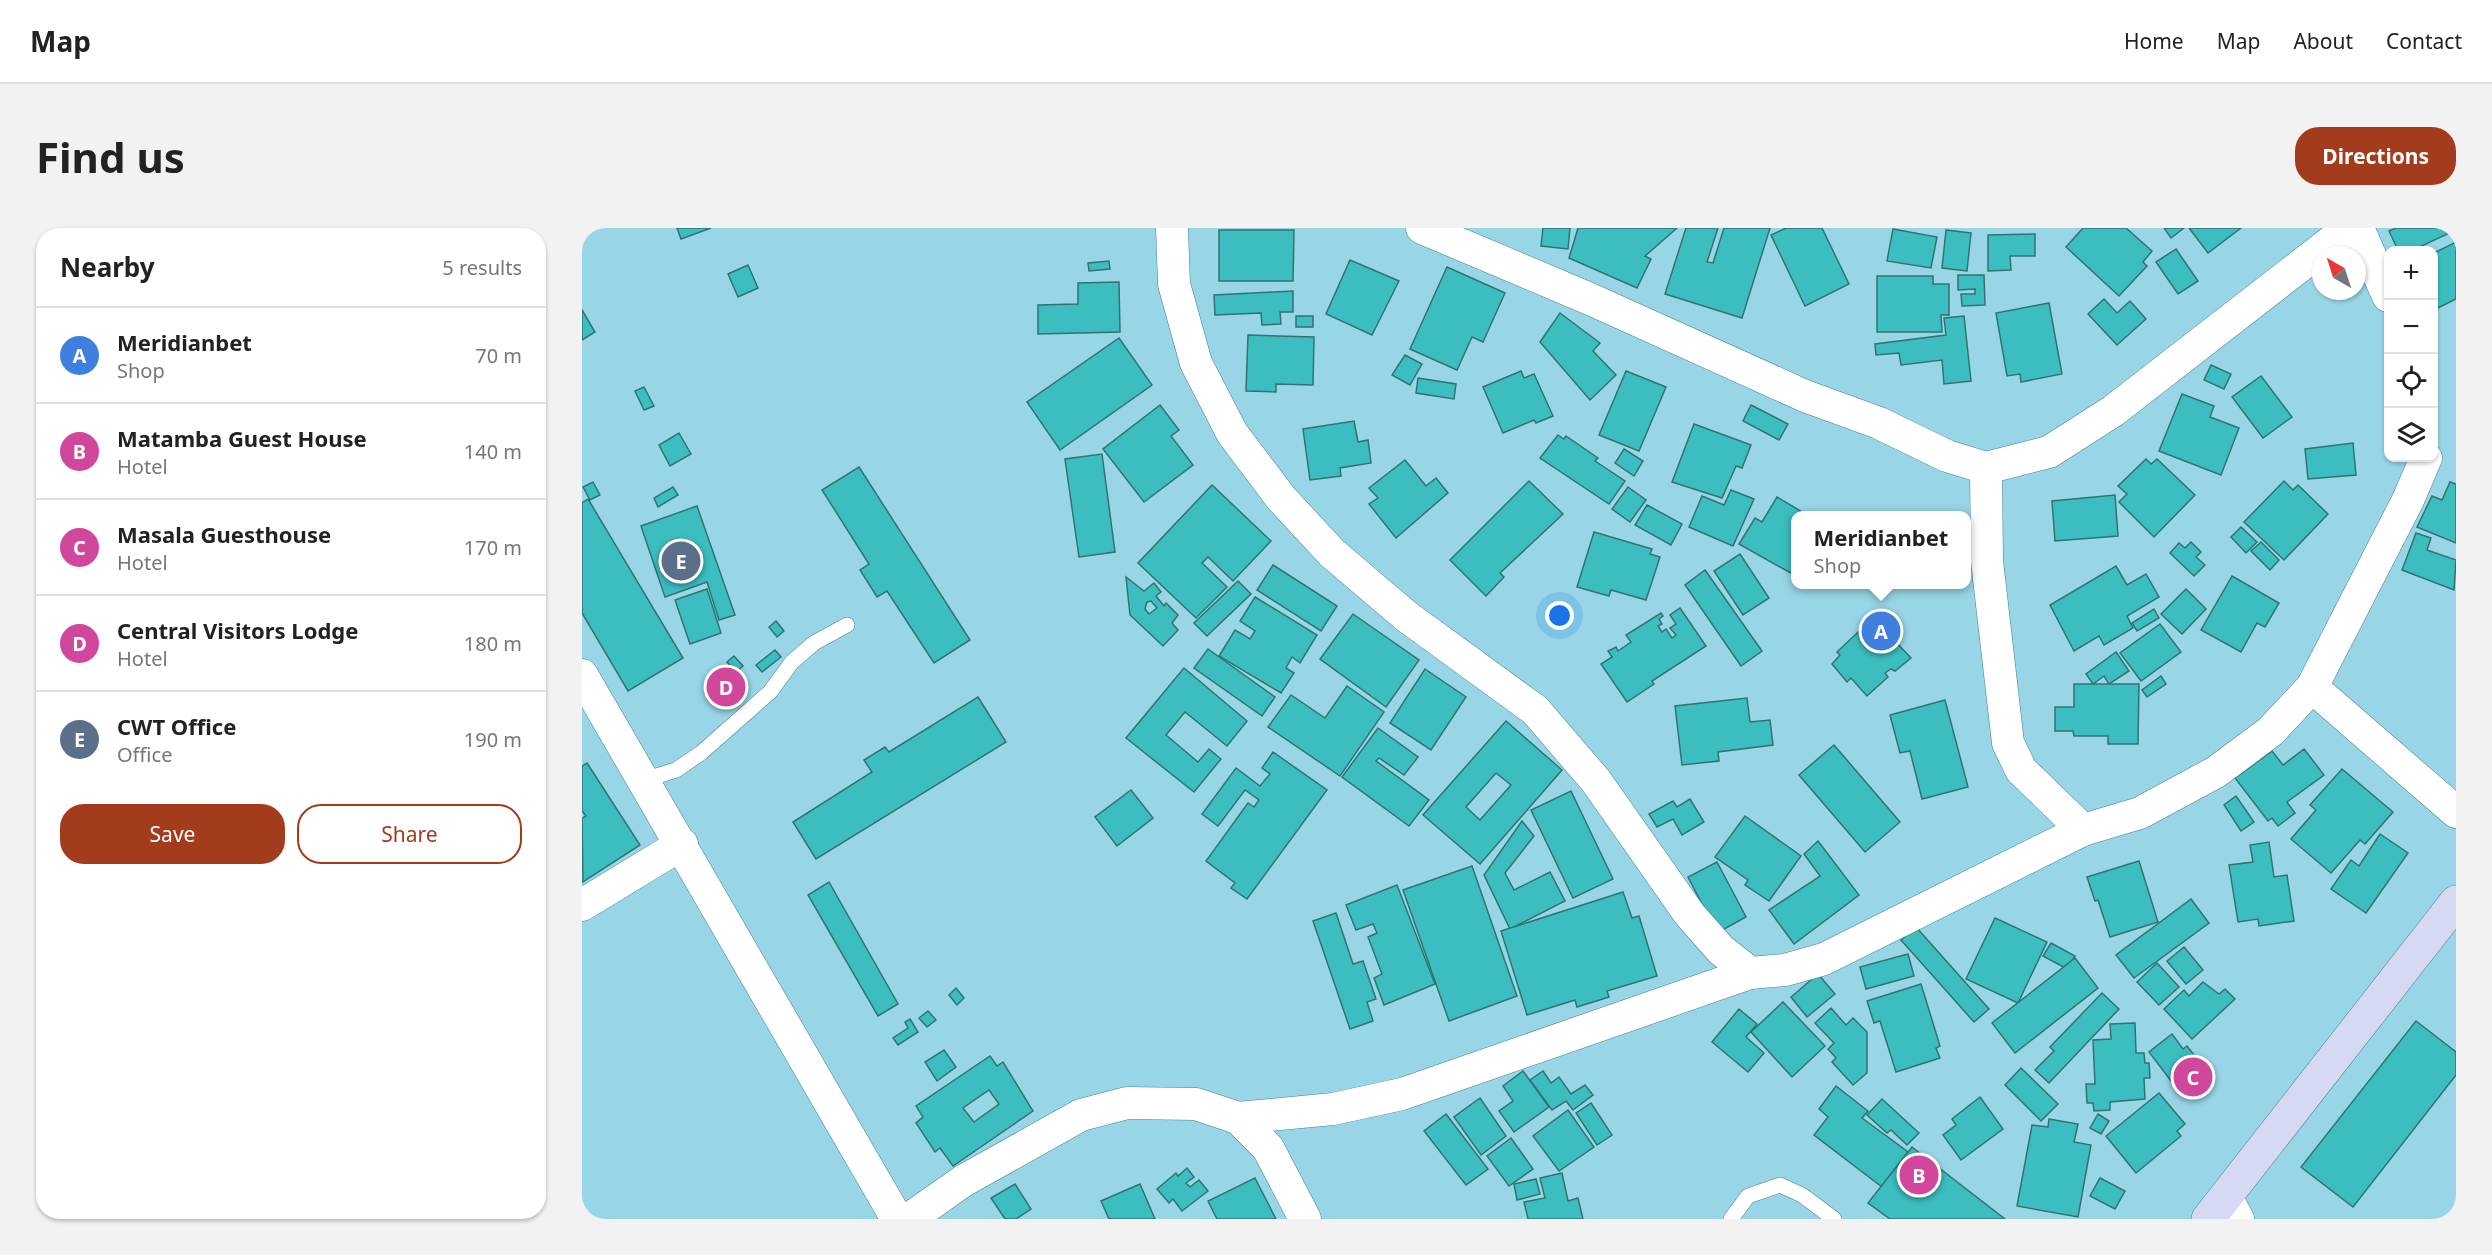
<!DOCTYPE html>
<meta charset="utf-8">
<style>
body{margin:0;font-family:"Noto Sans",sans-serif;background:#f2f2f2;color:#222}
.controls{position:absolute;right:18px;top:18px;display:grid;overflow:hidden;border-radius:12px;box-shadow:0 2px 4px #0004}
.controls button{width:54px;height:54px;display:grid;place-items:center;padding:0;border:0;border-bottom:2px solid #e0e0e0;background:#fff;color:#222;font:30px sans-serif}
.compass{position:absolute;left:1730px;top:18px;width:54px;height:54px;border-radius:50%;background:#fff;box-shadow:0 2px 4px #0004;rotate:321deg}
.you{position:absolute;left:978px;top:388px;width:21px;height:21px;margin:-15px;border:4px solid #fff;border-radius:50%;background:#1a73e8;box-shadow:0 0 0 9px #1a73e833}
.badge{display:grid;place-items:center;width:39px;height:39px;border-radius:50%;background:#a33c1d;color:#fff;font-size:20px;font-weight:700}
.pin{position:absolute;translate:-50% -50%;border:3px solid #fff;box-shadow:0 2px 6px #0006}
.popup{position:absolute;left:1209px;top:283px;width:180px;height:78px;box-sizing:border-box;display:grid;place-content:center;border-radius:12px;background:#fff;filter:drop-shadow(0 2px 4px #0005);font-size:20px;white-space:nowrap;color:#767676}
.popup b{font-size:22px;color:#222}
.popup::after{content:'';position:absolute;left:50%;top:100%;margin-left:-12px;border:12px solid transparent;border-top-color:#fff}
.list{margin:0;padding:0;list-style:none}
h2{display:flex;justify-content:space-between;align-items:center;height:78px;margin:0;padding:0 24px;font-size:26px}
h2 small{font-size:20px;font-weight:400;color:#767676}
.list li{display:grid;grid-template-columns:39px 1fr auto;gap:18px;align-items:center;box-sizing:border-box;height:96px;padding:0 24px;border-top:2px solid #e0e0e0}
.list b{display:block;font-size:22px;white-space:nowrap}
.list p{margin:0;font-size:20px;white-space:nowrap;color:#767676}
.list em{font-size:20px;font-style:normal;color:#767676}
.actions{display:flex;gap:12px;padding:18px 24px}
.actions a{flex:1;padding:14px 0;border:2px solid #a33c1d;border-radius:24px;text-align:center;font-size:21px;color:#a33c1d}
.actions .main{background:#a33c1d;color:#fff}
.icon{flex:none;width:33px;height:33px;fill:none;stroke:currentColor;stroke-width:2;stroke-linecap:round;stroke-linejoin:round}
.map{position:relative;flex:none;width:1874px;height:991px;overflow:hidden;border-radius:24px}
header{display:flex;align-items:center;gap:36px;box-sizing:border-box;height:84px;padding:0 30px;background:#fff;border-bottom:2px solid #e0e0e0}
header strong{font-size:28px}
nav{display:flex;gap:33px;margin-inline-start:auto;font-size:21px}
.intro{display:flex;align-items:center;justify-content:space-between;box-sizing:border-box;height:144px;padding:0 36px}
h1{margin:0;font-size:42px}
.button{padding:15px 27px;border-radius:24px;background:#a33c1d;color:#fff;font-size:21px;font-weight:700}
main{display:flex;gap:36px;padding:0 36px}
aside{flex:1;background:#fff;border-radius:24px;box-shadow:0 2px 4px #0004}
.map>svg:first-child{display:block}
.building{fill:#3cbec0;stroke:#317374;stroke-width:1.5;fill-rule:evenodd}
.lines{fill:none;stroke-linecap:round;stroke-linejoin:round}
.service-casing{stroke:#44808f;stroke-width:16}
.minor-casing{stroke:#44808f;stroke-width:33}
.secondary-casing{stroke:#44808f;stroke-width:34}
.service{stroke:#fff;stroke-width:15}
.minor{stroke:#fff;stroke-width:32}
.secondary{stroke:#d6d9f4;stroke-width:33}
</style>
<header>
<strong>Map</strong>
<nav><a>Home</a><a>Map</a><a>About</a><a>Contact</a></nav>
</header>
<div class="intro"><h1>Find us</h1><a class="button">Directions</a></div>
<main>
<aside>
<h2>Nearby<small>5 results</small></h2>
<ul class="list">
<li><span class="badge" style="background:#3f7fe0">A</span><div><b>Meridianbet</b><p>Shop</p></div><em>70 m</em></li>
<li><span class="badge" style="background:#d1479c">B</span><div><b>Matamba Guest House</b><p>Hotel</p></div><em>140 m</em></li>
<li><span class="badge" style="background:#d1479c">C</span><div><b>Masala Guesthouse</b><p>Hotel</p></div><em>170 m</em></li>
<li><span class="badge" style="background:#d1479c">D</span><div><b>Central Visitors Lodge</b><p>Hotel</p></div><em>180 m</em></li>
<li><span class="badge" style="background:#5c6f8a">E</span><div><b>CWT Office</b><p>Office</p></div><em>190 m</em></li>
</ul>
<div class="actions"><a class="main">Save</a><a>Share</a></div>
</aside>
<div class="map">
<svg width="1874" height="991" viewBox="0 0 1874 991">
<rect width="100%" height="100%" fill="#98d6e7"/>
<g class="building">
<path d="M95,0H129L99,11Z"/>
<path d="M961,0H988L986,21L959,18Z"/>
<path d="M996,0H1095L1063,28L1069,31L1055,60L987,30Z"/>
<path d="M1104,0H1136L1125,34L1131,35L1142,0H1188L1160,90L1083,66Z"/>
<path d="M1204,0H1240L1267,56L1223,78L1189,7Z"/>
<path d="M1501,0H1544L1570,23L1561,34L1565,38L1537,68L1484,19Z"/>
<path d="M1582,0H1602L1589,10Z"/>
<path d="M1607,0H1659L1626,25Z"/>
<path d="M1814,0H1874V2L1831,22H1816L1807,3Z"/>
<path d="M1311,1L1355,9L1349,40L1305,33Z"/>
<path d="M637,2H712L711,53H637Z"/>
<path d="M1364,2L1389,5L1385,43L1360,40Z"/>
<path d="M1453,6V28H1428L1429,42L1406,43V7Z"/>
<path d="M1874,14V71L1852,82V25Z"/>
<path d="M1594,21L1616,53L1596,66L1574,34Z"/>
<path d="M768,32L817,53L790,107L744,86Z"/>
<path d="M527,33L528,41L507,43L506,35Z"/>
<path d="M166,37L176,60L156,69L146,46Z"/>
<path d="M865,39L923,65L901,114L890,109L875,142L828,121Z"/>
<path d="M1376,47H1402L1403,77L1380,78L1379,66H1393V61L1376,62Z"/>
<path d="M1295,48H1351V56H1367V87H1359L1360,104H1295Z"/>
<path d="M537,54L538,104L456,106V77L496,76V55Z"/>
<path d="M711,63V84H698L699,96L680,97L679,85L633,87L632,67Z"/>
<path d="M1522,71L1535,85L1548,73L1564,91L1535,117L1506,86Z"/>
<path d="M1467,75L1480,146L1439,154L1438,146L1425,148L1414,85Z"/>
<path d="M0,82L13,104L0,112Z"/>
<path d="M978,85L1018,115L1011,123L1034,147L1008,172L958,114Z"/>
<rect x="714" y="88" width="17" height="11"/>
<path d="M1382,88L1389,153L1362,156L1360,132L1319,137L1317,125L1294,127L1293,116L1364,107L1362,90Z"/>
<path d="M666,107L732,109L731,157L694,156V164L664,163Z"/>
<path d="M537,110L570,157L478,222L445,174Z"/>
<path d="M823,127L840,136L828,157L810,147Z"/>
<path d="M1629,137L1649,146L1642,161L1622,152Z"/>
<path d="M939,143L942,150L952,146L971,188L954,195L952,192L921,205L901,159Z"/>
<path d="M1044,143L1084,159L1057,223L1017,207Z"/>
<path d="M1679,148L1710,189L1681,210L1650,169Z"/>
<path d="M836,150L874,156L872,171L834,165Z"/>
<path d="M62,159L72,178L62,182L53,163Z"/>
<path d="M1600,166L1632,178L1628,189L1657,200L1639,247L1577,223Z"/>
<path d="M578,177L597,202L589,208L611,237L562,274L521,221Z"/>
<path d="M1169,177L1206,196L1197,212L1161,193Z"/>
<path d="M772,193L776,214L786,212L789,235L758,240L759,248L728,252L721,201Z"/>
<path d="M1112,196L1169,217L1160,240L1154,238L1140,270L1090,254Z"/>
<path d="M97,205L109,226L88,238L77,217Z"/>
<path d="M976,207L982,211L984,208L1016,230L1013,233L1043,253L1027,276L958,230Z"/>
<path d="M1771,215L1774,247L1726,251L1723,221Z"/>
<path d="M1042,221L1061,233L1052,248L1033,235Z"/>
<path d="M520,226L533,324L497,329L483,231Z"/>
<path d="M1564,231L1569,236L1575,231L1613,267L1572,309L1537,274L1545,266L1536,258Z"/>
<path d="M823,232L844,258L854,250L866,265L814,310L787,276L796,270L787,260Z"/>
<path d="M277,239L388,412L352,435L305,363L295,369L278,342L287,336L240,262Z"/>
<path d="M947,253L981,286L918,345L922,349L904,368L868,332Z"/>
<path d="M1702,253L1711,262L1716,257L1746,286L1702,332L1662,294Z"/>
<path d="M11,254L18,267L8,272L1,259Z"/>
<path d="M1868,254L1874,256V315L1835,299L1850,268L1860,272Z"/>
<path d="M630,257L689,313L651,353L626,329L620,335L645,359L614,390L556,335Z"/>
<path d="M91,259L96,267L76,279L72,270Z"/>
<path d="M1046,259L1064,272L1048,294L1030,281Z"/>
<path d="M1149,262L1172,271L1151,318L1107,299L1120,268L1142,277Z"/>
<path d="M1533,267L1536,308L1473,313L1470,273Z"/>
<path d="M1195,269L1227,288H1214V348L1157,316L1173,290L1180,294Z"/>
<path d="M6,271L101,430L46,463L0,385V275Z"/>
<path d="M1065,277L1100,296L1089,317L1053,297Z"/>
<path d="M115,278L153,387L137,392L125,354L83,369L59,298Z"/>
<path d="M1659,299L1675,314L1664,325L1649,309Z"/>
<path d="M1012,304L1070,321L1068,326L1078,329L1064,372L1029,362L1027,368L995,359Z"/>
<path d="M1834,305L1849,310L1845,322L1874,332L1872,362L1820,342Z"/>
<path d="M1609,314L1619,324L1614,329L1623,337L1612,348L1588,325L1597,315L1603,320Z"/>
<path d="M1679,314L1697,332L1688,342L1669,323Z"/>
<path d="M1158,326L1187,370L1161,387L1132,343Z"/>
<path d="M691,337L755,378L739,403L675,362Z"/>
<path d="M1534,338L1545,357L1564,346L1577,369L1545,388L1551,400L1522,417L1517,408L1492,423L1468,377Z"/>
<path d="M1123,342L1180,423L1159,438L1103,357Z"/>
<path d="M1650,348L1697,375L1683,399L1675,395L1659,424L1619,402Z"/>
<path d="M544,349L562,363L572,355L579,364L574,368L582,378L584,375L596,387L590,395L596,402L581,418L548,387ZM569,373L575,380L567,386L563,381L565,374Z"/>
<path d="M656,353L669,366L625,408L612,395Z"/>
<path d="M125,361L139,405L108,416L93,372Z"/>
<path d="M1604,361L1624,381L1600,406L1579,386Z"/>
<path d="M673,369L735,407L718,435L710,429L704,440L712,445L699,465L637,428L653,402L668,411L673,403L658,393Z"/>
<path d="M1098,380L1124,418L1070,453L1072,456L1045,474L1019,436L1030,429L1026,423L1034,419L1036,423L1049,414L1044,407L1079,385L1081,388L1077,391L1080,396L1076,398L1080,404L1084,401L1090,410L1094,407L1088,400L1094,396L1088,387Z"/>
<path d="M1572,381L1577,390L1555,403L1550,395Z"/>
<path d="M771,386L837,432L804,479L738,431Z"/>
<path d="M1291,390L1329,430L1313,443L1309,441L1303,445L1306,449L1285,468L1269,450L1265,454L1250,436L1258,427L1255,424Z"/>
<path d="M194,393L202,403L195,409L187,399Z"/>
<path d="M1578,396L1599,424L1559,453L1538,425Z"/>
<path d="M626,421L693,469L680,488L612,440Z"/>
<path d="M193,422L199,429L180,444L174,437Z"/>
<path d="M1534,424L1547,443L1527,456L1522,448L1511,456L1504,446Z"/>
<path d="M152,428L161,438L154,444L145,434Z"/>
<path d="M602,440L665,493L645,518L603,484L584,507L616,534L627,521L639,531L612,564L544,510Z"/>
<path d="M843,441L884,469L849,522L808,495Z"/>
<path d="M1579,448L1584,456L1565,469L1560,462Z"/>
<path d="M1492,456H1557L1556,516H1526V508H1492L1491,503H1473V479H1492Z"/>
<path d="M765,458L802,484L758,548L686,499L709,467L743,490Z"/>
<path d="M396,469L424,514L234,631L211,594L290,544L282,532L303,519L307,524Z"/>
<path d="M1165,470L1168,494L1188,492L1191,517L1136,524L1137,533L1100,537L1093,478Z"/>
<path d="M1363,472L1386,559L1340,571L1328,523L1318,525L1308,487Z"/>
<path d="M924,493L980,542L898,636L841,587ZM914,545L929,557L898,592L884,579Z"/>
<path d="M796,500L836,529L822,547L797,530L794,533L847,572L827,598L760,549Z"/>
<path d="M1252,517L1318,594L1283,624L1217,547Z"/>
<path d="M1722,521L1742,547L1705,574L1713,585L1696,598L1690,590L1686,593L1653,550L1690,523L1701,537Z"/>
<path d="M691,524L745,562L665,671L649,660L653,655L624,633L666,575L672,579L677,572L663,562L636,598L620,586L654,540L678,558L688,546L680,540Z"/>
<path d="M5,535L58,617L1,654L0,590L4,588L0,583V538Z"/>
<path d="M1760,541L1811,584L1783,616L1778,612L1749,645L1709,611L1734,582L1728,577Z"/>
<path d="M549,562L571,590L535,618L513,589Z"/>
<path d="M989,563L1031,651L991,670L949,582Z"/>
<path d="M1654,568L1672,594L1659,603L1642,577Z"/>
<path d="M1108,571L1122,594L1100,607L1091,591L1075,599L1067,586L1091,573L1095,579Z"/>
<path d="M1163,588L1219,628L1187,673L1163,657L1166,652L1133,629Z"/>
<path d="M940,593L952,608L923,645L932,662L968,644L983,673L928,701L902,647Z"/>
<path d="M1798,606L1826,625L1784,685L1749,661L1769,632L1777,638Z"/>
<path d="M1236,613L1277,667L1212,716L1187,682L1238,648L1222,626Z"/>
<path d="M1687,614L1692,649L1705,647L1712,693L1677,698L1676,691L1656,694L1647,637L1671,634L1668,617Z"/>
<path d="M1557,633L1576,694L1528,709L1516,672L1513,673L1505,649Z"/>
<path d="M1135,634L1164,689L1135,705L1106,649Z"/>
<path d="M890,638L935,768L867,793L821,662Z"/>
<path d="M247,654L316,776L296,788L226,667Z"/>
<path d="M815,657L853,756L802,777L792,750L800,746L786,709L795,705L791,696L774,702L764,677Z"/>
<path d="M1041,664L1050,690L1057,688L1075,748L1025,763L1027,769L995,779L993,772L945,787L919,703Z"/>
<path d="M1609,671L1627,695L1552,750L1534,727Z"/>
<path d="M754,685L771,736L781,733L794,771L785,774L791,793L768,801L731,693Z"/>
<path d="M1413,690L1465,714L1436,775L1384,751Z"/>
<path d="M1334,699L1407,781L1392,794L1319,712Z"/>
<path d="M1469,715L1493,728L1485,741L1461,728Z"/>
<path d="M1602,719L1621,742L1604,756L1585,733Z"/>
<path d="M1326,726L1332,748L1284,761L1278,739Z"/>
<path d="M1493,730L1516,760L1433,825L1410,795Z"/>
<path d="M1575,735L1597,759L1577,777L1555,754Z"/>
<path d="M1236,746L1253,766L1225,789L1209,769Z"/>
<path d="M1621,754L1637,766L1643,761L1653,771L1610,811L1582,781L1602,762L1607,768Z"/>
<path d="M1339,756L1358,818L1354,820L1358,830L1314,844L1298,793L1292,795L1285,773Z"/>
<path d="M374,760L382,770L375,777L367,767Z"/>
<path d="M1520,765L1537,781L1467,855L1453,842L1472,823L1468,819Z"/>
<path d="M1201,774L1243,818L1210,849L1169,804Z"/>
<path d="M1249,780L1264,797L1271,790L1285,804V845L1271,857L1250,834L1254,830L1246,821L1252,815L1233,795Z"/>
<path d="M1157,781L1175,796L1164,809L1182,825L1166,844L1130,814Z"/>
<path d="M346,783L354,792L345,799L337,790Z"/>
<path d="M328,791L336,804L316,817L311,810L326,800L323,794Z"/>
<path d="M1834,793L1874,824V847L1771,979L1719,939Z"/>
<path d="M1553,795L1554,825H1562L1563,835H1567L1568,850H1562L1563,871L1528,874V882L1512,883L1511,875H1505L1504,856H1513L1511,812L1529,811L1528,796Z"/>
<path d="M1590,806L1601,821L1605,818L1616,832L1589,853L1567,824Z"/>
<path d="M362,822L374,839L355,853L343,834Z"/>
<path d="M408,828L415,838L421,834L451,883L371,938L358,920L353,924L334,895L341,889L334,878ZM407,862L417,876L392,894L381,880Z"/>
<path d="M1439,840L1476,876L1459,893L1423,857Z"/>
<path d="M941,843L967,879L932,904L917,883L931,873L921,858Z"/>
<path d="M961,843L969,855L977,849L989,866L1003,857L1011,867L991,882L984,873L970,882L948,852Z"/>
<path d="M1254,858L1286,883L1280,890L1326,924L1300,959L1232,907L1246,889L1237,881Z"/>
<path d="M1577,865L1603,896L1595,903L1599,908L1554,945L1524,908Z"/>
<path d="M1398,869L1421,901L1379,932L1361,907L1374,897L1370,891Z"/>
<path d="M898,870L924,908L899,927L872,889Z"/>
<path d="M1300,871L1337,905L1325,917L1309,902L1305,905L1285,887Z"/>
<path d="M1009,875L1030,907L1015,917L994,885Z"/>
<path d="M986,882L1012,919L977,943L951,908Z"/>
<path d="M864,886L906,941L884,957L842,903Z"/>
<path d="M1516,886L1527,893L1519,906L1508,900Z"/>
<path d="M1467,891L1496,896L1492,914L1509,917L1496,989L1435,978L1450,897L1466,899Z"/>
<path d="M929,910L951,941L927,958L905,928Z"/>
<path d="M1330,919L1423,991H1308L1286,975Z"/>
<path d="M605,940L612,949L604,955L608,959L617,952L626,963L600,983L591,971L587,975L575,961L594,945L596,948Z"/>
<path d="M980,945L986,973L996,970L1001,991H946L942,974L963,970L958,950Z"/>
<path d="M673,950L694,991H635L626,973Z"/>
<path d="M1518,950L1543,963L1533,981L1508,968Z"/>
<path d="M954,951L958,966L935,972L932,956Z"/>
<path d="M433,956L449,981L434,991H423L409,970Z"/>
<path d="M558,956L573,991H527L519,973Z"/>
</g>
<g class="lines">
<defs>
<g id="service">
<path d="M62,552L94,542L119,525L188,464L210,434L232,415L265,397"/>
<path d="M1149,991L1166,968L1198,957L1220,967L1252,991"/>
</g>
<g id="minor">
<path d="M590,0L592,56L614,135L650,205L699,270L750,325L824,388L953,482L1014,553L1108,687L1139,722L1168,745L1203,742L1242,731L1501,602L1558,585L1634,544L1689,503L1730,459L1826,272L1844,230"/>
<path d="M840,0L1008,71L1223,168L1297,195L1365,228L1404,240L1467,224L1531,183L1767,0"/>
<path d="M1776,0L1806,68"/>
<path d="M1404,240L1405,333L1426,515L1439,542L1501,602"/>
<path d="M0,447L315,991"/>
<path d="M1730,459L1874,584"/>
<path d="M0,677L100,616"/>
<path d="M656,890L751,881L820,866L1168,745"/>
<path d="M1644,969L1656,991"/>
<path d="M327,991L381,953L499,887L545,875L614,876L656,890L686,920L723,991"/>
</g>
<path id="secondary" d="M1626,991L1874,674"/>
</defs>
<use href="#service" class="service-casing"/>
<use href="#minor" class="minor-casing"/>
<use href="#secondary" class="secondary-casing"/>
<use href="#service" class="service"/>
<use href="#minor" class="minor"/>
<use href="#secondary" class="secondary"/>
</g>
</svg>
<div class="controls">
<button>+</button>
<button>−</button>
<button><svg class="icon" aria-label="locate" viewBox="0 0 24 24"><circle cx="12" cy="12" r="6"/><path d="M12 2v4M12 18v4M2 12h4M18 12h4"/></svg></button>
<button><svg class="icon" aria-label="layers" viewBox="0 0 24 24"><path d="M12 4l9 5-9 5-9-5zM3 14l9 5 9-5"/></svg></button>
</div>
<svg class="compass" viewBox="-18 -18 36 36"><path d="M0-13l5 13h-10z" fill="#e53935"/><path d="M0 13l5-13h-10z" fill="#767676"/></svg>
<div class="you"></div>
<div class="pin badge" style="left:1299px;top:403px;background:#3f7fe0">A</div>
<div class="popup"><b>Meridianbet</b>Shop</div>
<div class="pin badge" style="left:1337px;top:947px;background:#d1479c">B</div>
<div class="pin badge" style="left:1611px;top:849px;background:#d1479c">C</div>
<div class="pin badge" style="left:144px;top:459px;background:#d1479c">D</div>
<div class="pin badge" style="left:99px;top:333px;background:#5c6f8a">E</div>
</div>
</main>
